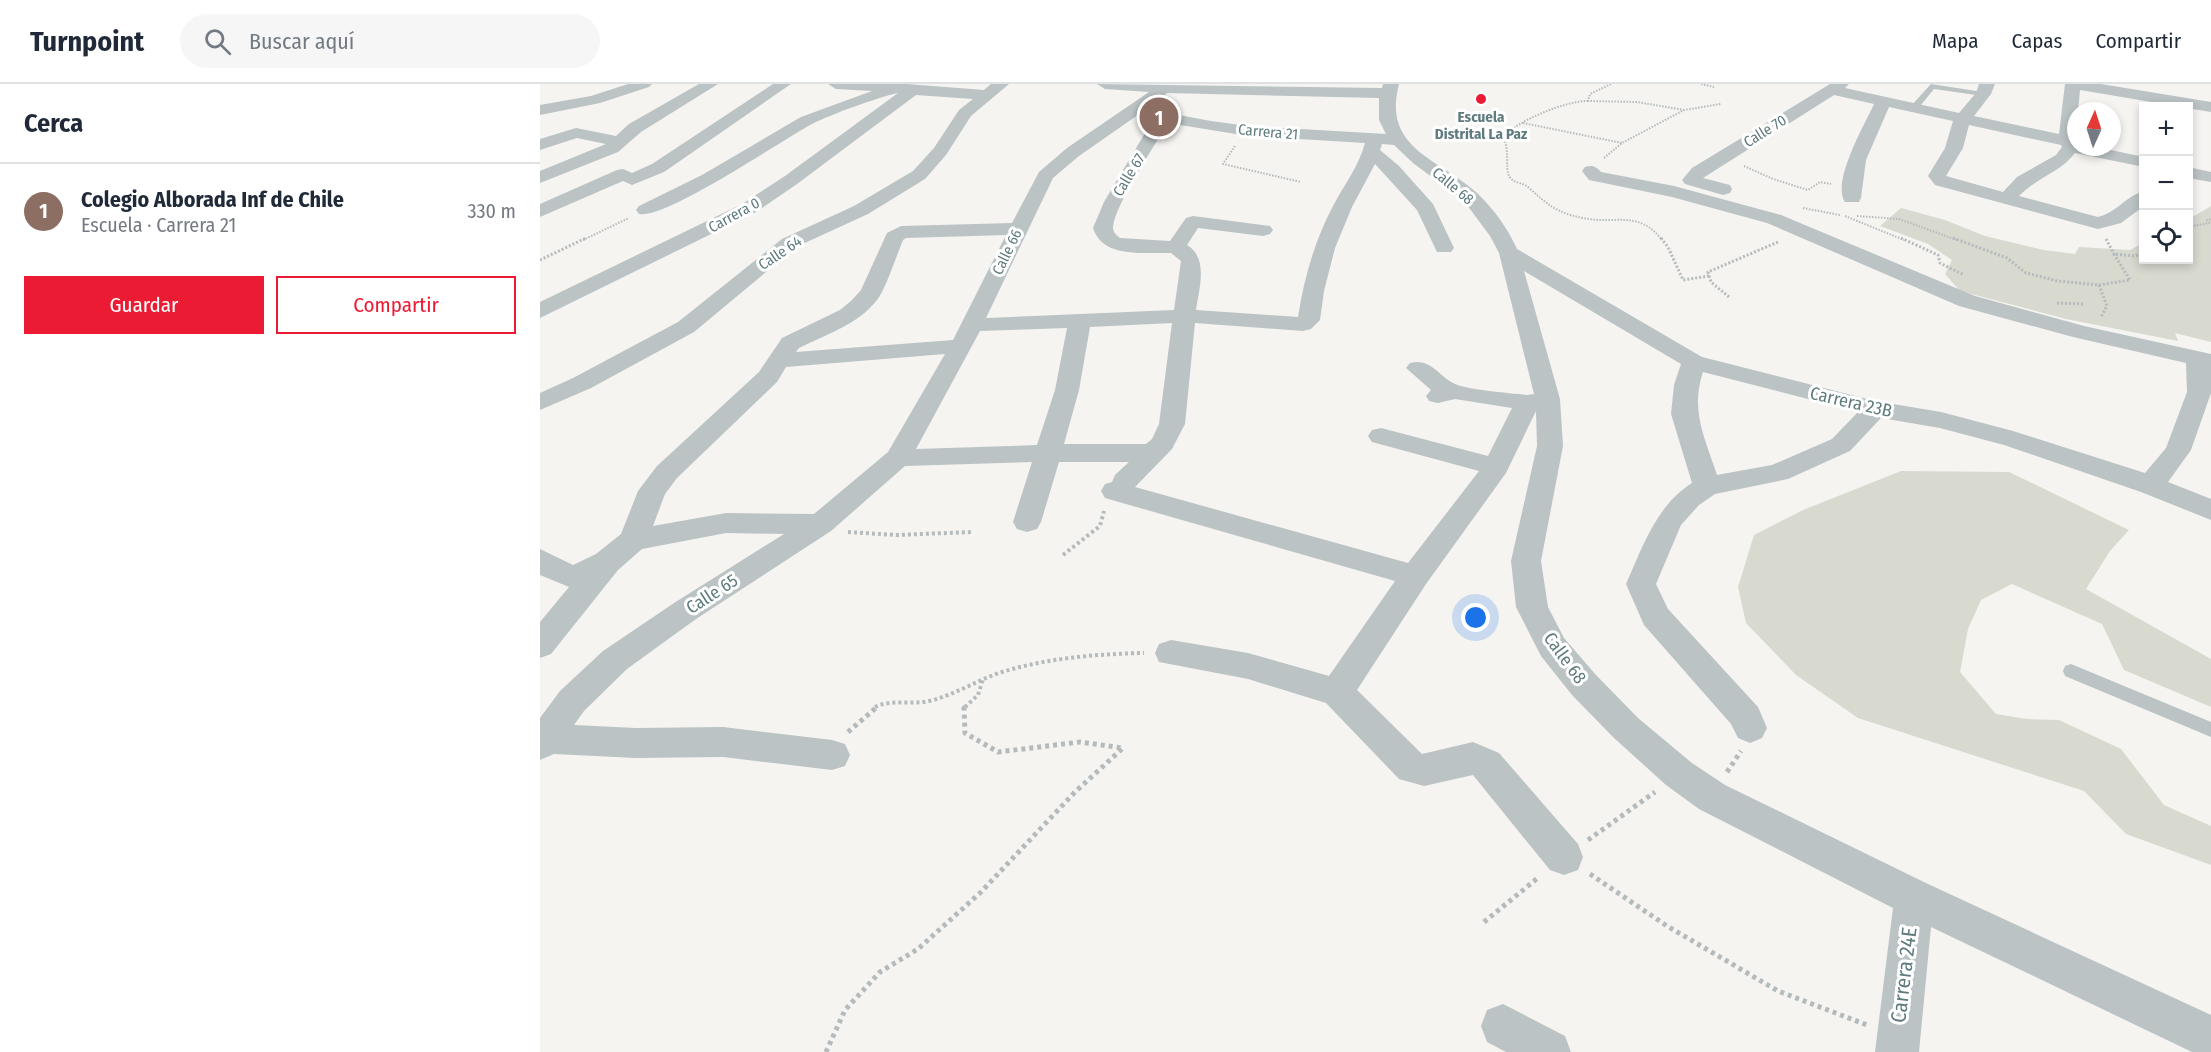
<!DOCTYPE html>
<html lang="es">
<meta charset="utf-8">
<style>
body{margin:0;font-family:"Fira Sans Condensed",sans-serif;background:#f6f6f7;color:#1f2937}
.controls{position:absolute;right:18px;top:18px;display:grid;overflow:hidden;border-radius:0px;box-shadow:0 3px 9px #0003}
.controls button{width:54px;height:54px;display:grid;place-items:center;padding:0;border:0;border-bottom:2px solid #e0e1e3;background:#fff;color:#1f2937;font:30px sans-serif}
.compass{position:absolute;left:1527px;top:18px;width:54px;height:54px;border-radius:50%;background:#fff;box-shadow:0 3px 9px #0003;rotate:3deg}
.you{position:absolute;left:936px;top:534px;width:21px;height:21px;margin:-15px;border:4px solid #fff;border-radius:50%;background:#1a73e8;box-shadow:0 0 0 9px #1a73e833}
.badge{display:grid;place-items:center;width:39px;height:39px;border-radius:50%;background:#ec1b34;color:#fff;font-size:20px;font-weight:700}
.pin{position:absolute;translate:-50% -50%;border:3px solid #fff;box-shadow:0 2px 6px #0006}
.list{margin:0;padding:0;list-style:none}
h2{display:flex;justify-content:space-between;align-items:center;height:78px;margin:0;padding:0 24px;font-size:26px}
h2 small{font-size:20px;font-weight:400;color:#747a83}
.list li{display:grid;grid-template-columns:39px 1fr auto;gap:18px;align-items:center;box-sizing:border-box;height:96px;padding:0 24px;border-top:2px solid #e0e1e3}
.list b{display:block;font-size:22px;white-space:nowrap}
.list p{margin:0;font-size:20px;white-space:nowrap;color:#747a83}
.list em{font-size:20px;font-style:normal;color:#747a83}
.actions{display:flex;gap:12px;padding:18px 24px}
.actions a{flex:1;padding:14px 0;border:2px solid #ec1b34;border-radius:0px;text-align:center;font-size:21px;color:#ec1b34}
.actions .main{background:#ec1b34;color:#fff}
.icon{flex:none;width:33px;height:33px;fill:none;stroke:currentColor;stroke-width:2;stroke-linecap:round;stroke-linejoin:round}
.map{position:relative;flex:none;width:1671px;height:968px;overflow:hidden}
header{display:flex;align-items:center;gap:36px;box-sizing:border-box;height:84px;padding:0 30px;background:#fff;border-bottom:2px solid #e0e1e3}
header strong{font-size:28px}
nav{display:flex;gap:33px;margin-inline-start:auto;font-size:21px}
.search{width:420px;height:54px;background:#f6f6f7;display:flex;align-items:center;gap:15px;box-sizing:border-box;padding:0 21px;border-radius:33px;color:#747a83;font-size:22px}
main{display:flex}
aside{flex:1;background:#fff}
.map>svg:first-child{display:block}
.green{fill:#d8dad0}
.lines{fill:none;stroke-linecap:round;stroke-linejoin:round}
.path-far3{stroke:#b5bbbc;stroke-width:2;stroke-dasharray:1.5 1.5;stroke-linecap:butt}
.path-far2{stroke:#b5bbbc;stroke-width:3;stroke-dasharray:2 2;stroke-linecap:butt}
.path-far1{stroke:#b5bbbc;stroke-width:4;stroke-dasharray:3 3;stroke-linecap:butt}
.path{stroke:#b5bbbc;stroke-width:5;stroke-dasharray:4 4;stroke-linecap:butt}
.service{fill:#bbc3c4;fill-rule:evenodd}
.minor{fill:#bbc3c4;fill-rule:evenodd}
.poi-dot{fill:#ec1b34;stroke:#fff;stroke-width:2}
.labels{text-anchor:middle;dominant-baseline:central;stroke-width:6;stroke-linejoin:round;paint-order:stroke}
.far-poi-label{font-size:15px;font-weight:bold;fill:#5f7b7e;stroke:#fff}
.far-street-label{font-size:15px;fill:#5f7b7e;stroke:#fff}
.street-label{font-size:18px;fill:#5f7b7e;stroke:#fff}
.near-street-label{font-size:21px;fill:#5f7b7e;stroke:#fff}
</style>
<header>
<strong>Turnpoint</strong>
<div class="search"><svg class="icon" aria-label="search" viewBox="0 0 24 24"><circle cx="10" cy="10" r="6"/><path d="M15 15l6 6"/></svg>Buscar aquí</div>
<nav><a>Mapa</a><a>Capas</a><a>Compartir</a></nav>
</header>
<main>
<aside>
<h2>Cerca<small></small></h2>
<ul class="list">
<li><span class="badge" style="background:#8d6e63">1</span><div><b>Colegio Alborada Inf de Chile</b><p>Escuela · Carrera 21</p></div><em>330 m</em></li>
</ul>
<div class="actions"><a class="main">Guardar</a><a>Compartir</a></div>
</aside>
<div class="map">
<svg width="1671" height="968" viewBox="0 0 1671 968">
<rect width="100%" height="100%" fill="#f5f4f1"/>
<g class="green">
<path d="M1671,122V258L1635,249L1638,257L1526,235L1420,207L1405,190L1412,176L1388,160L1340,142L1361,124L1405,136L1445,152L1504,166L1535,170L1539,163L1590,166L1603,159L1604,176H1648L1649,135Z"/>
<path d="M1361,387L1469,388L1589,446L1570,467L1546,505L1671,575V623L1584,586L1562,540L1472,500L1441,516L1428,545L1420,588L1456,630L1487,635L1519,636L1581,665L1624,721L1671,742V781L1586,750L1544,707L1318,634L1256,591L1206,539L1198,503L1214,451L1263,426Z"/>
</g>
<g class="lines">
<g class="path-far3">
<path d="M1071,0L1050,10L1048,17L1097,18L1144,26"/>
<path d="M1161,0L1174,3"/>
<path d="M1048,17C1025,17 980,36 963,52C970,67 965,83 969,92C974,100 982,98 988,103C1007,120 1016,129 1043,134C1075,141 1098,125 1122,156"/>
<path d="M983,39L1082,59"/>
<path d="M695,62L683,80L761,98"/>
<path d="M1064,74L1082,59L1144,26L1181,20"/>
<path d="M1204,82L1233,95L1268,106L1280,98L1291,100"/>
<path d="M1263,124L1300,131"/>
<path d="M1305,132L1364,156"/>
<path d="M1317,132L1359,135L1417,156"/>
<path d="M1648,143L1669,139L1667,136L1671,135"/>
<path d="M43,156L89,134"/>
</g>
<g class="path-far2">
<path d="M1121,154L1128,163L1143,196L1169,192"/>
<path d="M1361,154L1398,171L1400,179L1424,191"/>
<path d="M1413,154L1467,174L1486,189L1517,197L1559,201L1590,196L1574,170L1595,172L1604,169"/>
<path d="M1566,155L1574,170"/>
<path d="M0,176L46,154"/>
<path d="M1559,201L1567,222L1561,233"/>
<path d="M1189,213L1171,198L1168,188L1238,158"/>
<path d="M1517,219L1544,220"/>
</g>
<g class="path-far1">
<path d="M308,448L356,451L433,448"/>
<path d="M523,471L560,442L564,427"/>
<path d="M335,623C351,615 371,621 389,617C415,611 437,596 462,588C508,574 556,570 604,569"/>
<path d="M425,623L438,611L443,595"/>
</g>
<g class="path">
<path d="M308,648L338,622"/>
<path d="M1187,688L1201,667"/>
<path d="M1048,756L1115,708"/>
<path d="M1050,790L1127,842L1238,907L1327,941"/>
<path d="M944,838L999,793"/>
<path d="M286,968L305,926L340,888L378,865L440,809L535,708L583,664L540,658L458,668L425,649L424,624L427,622"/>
</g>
<g class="service">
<path d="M1391,0L1443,8L1447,10L1443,12L1394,5L1376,27H1370V23Z"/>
<path d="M1531,580L1671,638V653L1525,592L1523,587L1525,582Z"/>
</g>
<g class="minor">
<path d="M88,0H112L109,3L60,19L0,31V21L51,12Z"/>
<path d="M159,0H178L101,48L78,68L0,99V87L66,60L37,54L0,66V55L36,44L76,52L89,40Z"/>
<path d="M233,0H251L124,88L92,101L83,97L0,133V120L77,86L83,85L92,89L112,80Z"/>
<path d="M288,0H367L444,6L451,0H469L431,32L406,71L385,95L328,130L256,163L154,248L51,304L0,326V309L33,294L138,238L242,155L314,122L373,87L394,64L419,26L433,15L376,11L257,100L216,128L0,234V218L202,120L245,92L358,9C336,14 292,30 272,40C242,56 125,136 99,130L96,126L99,122L162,91L261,33L332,7L296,5Z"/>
<path d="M557,0L842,4L843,0H859C842,65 898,74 937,109C954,125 968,145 977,165L1162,273L1335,317L1401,328L1473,347L1605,389L1626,364L1647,308L1646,279L1533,253L1419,222L1227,139L1132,113L1049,96L1042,87L1045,83C1052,81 1056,82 1061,88L1134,102L1241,131L1435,212L1544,242L1671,270V309L1651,366L1628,398L1671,415V436L1601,408L1464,361L1400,344L1341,334L1310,367L1248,395L1175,410L1159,421L1141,441L1116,500L1128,525L1218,623L1227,644L1222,654L1210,659L1198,654L1191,640L1104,541L1086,500C1103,462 1116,422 1152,399L1131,330L1134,301L1141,280L984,187L1020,315L1023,362L1001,477L1008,523L1024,554L1056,591L1098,634L1152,679L1185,701L1388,800L1671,931V968H1652L1391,843L1379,968H1335L1353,824L1159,725L1126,701L1074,654L1032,611L1001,572L976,523L971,477L997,362L996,327L966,389L886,500L817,606L882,670L933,658L959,669L1038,760L1043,773L1038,786L1024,791L1010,786L933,691L884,702L859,695L786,619L708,595L619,578L615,569L619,560L631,556L708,569L789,592L855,497L565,414L561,407L565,400L572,398L575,391L589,378H519L501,438L497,445L487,448L477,445L473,438L492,378L365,382L291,447L156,535L87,585L44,627L34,641L96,644L183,643L292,656L305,660L310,671L305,682L292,686L183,673L96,674L14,670L0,676V634L20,607L63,567L134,519L244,450L186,449L102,465L78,486L11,570L0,574V538L29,503L0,491V465L33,481L56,470L81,450L98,407L117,382L219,288L242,254L300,226L311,217L321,206L347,149L361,142L472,139L499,88L527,64L609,8L565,5ZM627,9L839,14V36L846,50L708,42L671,37L628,29L615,18ZM605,26L614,34L564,118L553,144C563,175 604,168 631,169L641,177L634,226L446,234L513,94L539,72ZM628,39L708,52L825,59C819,82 804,101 793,122C775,156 764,194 758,233L656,226C659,205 669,174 647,161L658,144L723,152L730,150L733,146L730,142L653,132L646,134L630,157L580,154C576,151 573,148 573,143C575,121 615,61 628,39ZM842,60L854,61L873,79L924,117L950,152L959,169L994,310L987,311C970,309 926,306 913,299C898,291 890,274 870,279L866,284L891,306L886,312L889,317L898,319L915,315L972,324L948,372L841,344L832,346L828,352L832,358L939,387L868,479L595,403L632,365L645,340L655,239L763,247L771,245L780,236L784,207L795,164L812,123L835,80L877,126L897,168H911L914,164L893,120L859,82L840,66ZM466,151L413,256L256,268L259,264C287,250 326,238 342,208C350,192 356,173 363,156L366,154ZM632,239L619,340L612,355L606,360H524L539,306L550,243ZM527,244L515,306L497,361L376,365L440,247ZM405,270L348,368L274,430L186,429L113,442L125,410L137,394L237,298L246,283ZM1163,288L1318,328L1292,355L1232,381L1177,391C1165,354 1150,327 1163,288Z"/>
<path d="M1290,0H1309L1305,4L1419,29L1436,9L1439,0H1455L1451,10L1434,32L1519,50L1525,0H1561L1671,18V28L1540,6L1538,27H1536V63H1556L1604,73V83L1535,69C1521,88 1496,94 1479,112L1558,133C1576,129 1586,112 1604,107V122L1581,139L1558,145L1395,101L1388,92L1405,64L1413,37L1349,23L1326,76L1321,114L1319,118H1305C1291,98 1325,40 1334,20L1294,11L1163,94L1190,101L1192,105L1190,109L1183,111L1145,100L1142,96L1152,84ZM1429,41L1521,61L1522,63L1516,71L1477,93L1463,108L1406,92L1423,64Z"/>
<path d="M1648,83L1671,88V98L1648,94Z"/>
<path d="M963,920L1025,952L1031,968H966L947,958L941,942L947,926Z"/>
</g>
</g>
<circle class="poi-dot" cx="941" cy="15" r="6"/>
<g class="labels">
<g class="far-poi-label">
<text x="941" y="33">Escuela<tspan x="941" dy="17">Distrital La Paz</tspan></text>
</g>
<g class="far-street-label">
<text transform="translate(1225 47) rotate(-32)">Calle 70</text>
<text transform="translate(728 48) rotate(5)">Carrera 21</text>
<text transform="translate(589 91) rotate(-59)">Calle 67</text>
<text transform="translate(913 102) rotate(40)">Calle 68</text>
<text transform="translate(194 131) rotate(-29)">Carrera 0</text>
<text transform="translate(467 168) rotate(-64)">Calle 66</text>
<text transform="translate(240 169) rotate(-34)">Calle 64</text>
</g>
<g class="street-label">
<text transform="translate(1311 318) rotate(13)">Carrera 23B</text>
<text transform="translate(172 510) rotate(-33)">Calle 65</text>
<text transform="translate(1025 574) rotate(54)">Calle 68</text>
</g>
<g class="near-street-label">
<text transform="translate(1364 891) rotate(-83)">Carrera 24E</text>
</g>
</g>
</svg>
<div class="controls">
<button>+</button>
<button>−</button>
<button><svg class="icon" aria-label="locate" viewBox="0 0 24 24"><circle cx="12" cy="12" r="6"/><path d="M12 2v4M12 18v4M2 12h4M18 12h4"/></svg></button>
</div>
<svg class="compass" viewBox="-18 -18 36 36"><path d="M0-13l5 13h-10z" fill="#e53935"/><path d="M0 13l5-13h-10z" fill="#747a83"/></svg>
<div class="you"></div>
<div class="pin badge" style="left:619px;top:33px;background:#8d6e63">1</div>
</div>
</main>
